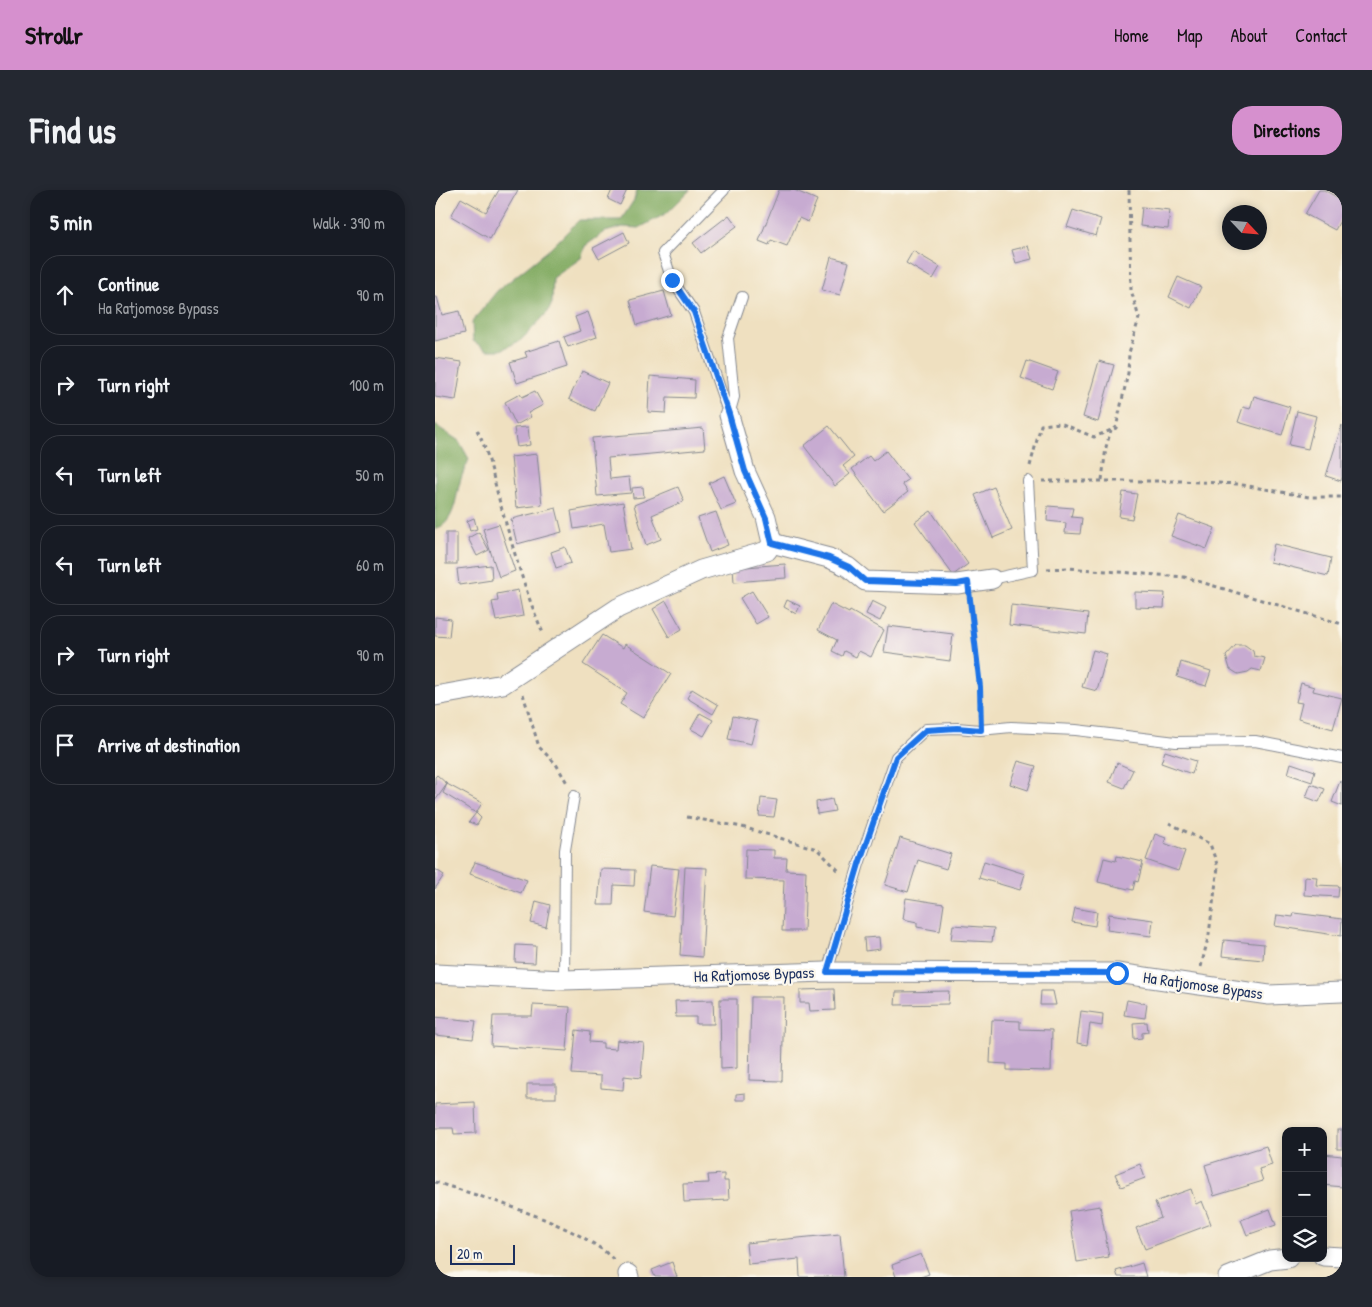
<!DOCTYPE html>
<meta charset="utf-8">
<style>
body{margin:0;font-family:"Patrick Hand",sans-serif;background:#242831;color:#f1f3f6}
.controls{position:absolute;right:15px;bottom:15px;display:grid;overflow:hidden;border-radius:10px;box-shadow:0 2px 8px #0003}
.controls button{width:45px;height:45px;display:grid;place-items:center;padding:0;border:0;border-bottom:1px solid #363941;background:#171b24;color:#f1f3f6;font:25px sans-serif}
.compass{position:absolute;left:787px;top:15px;width:45px;height:45px;border-radius:50%;background:#171b24;box-shadow:0 2px 8px #0003;rotate:116deg}
.scale{position:absolute;left:15px;bottom:12px;width:65px;box-sizing:border-box;padding-left:5px;border:2px solid #1b2f5e;border-top:0;font-size:14px;line-height:18px;white-space:nowrap;color:#1b2f5e;-webkit-text-stroke:4px #fbf7ec;paint-order:stroke}
.stop{position:absolute;width:15px;height:15px;margin:-11px;border:4px solid #1a73e8;border-radius:50%;background:#fff}
.stop.end{background:#1a73e8;border-color:#fff;box-shadow:0 1px 5px #0008}
.list{margin:0;padding:0;list-style:none}
h2{display:flex;justify-content:space-between;align-items:center;height:65px;margin:0;padding:0 20px;font-size:21px}
h2 small{font-size:16px;font-weight:400;color:#9ea1a6}
.list li{display:grid;grid-template-columns:32px 1fr auto;gap:15px;align-items:center;box-sizing:border-box;height:80px;margin:0 10px 10px;padding:0 10px;border:1px solid #363941;border-radius:20px}
.list b{display:block;font-size:19px;white-space:nowrap}
.list p{margin:0;font-size:16px;white-space:nowrap;color:#9ea1a6}
.list em{font-size:16px;font-style:normal;color:#9ea1a6}
.icon{flex:none;width:28px;height:28px;fill:none;stroke:currentColor;stroke-width:2;stroke-linecap:round;stroke-linejoin:round}
.map{position:relative;flex:none;width:907px;height:1087px;overflow:hidden;border-radius:20px}
header{display:flex;align-items:center;gap:30px;box-sizing:border-box;height:70px;padding:0 25px;background:#d690ce;color:#111}
header strong{font-size:24px}
nav{display:flex;gap:28px;margin-inline-start:auto;font-size:18px}
.intro{display:flex;align-items:center;justify-content:space-between;box-sizing:border-box;height:120px;padding:0 30px}
h1{margin:0;font-size:35px}
.button{padding:12px 22px;border-radius:20px;background:#d690ce;color:#111;font-size:18px;font-weight:700}
main{display:flex;gap:30px;padding:0 30px}
aside{flex:1;background:#171b24;border-radius:20px;box-shadow:0 2px 8px #0003}
.map>svg:first-child{display:block}
.forest{fill:#83ac64;stroke:#4f6e61}
.building{fill:#c7abd1}
.lines{fill:none;stroke-linecap:round;stroke-linejoin:round}
.service-casing{stroke:#85888f;stroke-width:12}
.minor-casing{stroke:#85888f;stroke-width:21}
.path{stroke:#85888f;stroke-width:3;stroke-dasharray:4 4;stroke-linecap:butt}
.service{stroke:#fff;stroke-width:10}
.minor{stroke:#fff;stroke-width:19}
.route{stroke:#1a73e8;stroke-width:6}
.labels{text-anchor:middle;dominant-baseline:central;stroke-width:4.5;stroke-linejoin:round;paint-order:stroke}
.street-label{font-size:16px;fill:#1b2f5e;stroke:#fbf7ec}
</style>
<header>
<strong>Strollr</strong>
<nav><a>Home</a><a>Map</a><a>About</a><a>Contact</a></nav>
</header>
<div class="intro"><h1>Find us</h1><a class="button">Directions</a></div>
<main>
<aside>
<h2>5 min<small>Walk · 390 m</small></h2>
<ul class="list">
<li><svg class="icon" aria-label="ahead" viewBox="0 0 24 24"><path d="M12 20V5M6 11l6-6 6 6"/></svg><div><b>Continue</b><p>Ha Ratjomose Bypass</p></div><em>90 m</em></li>
<li><svg class="icon" aria-label="right" viewBox="0 0 24 24"><path d="M7 20v-9h11M14 6l5 5-5 5"/></svg><div><b>Turn right</b></div><em>100 m</em></li>
<li><svg class="icon" aria-label="left" viewBox="0 0 24 24"><path d="M17 20v-9H6M10 6l-5 5 5 5"/></svg><div><b>Turn left</b></div><em>50 m</em></li>
<li><svg class="icon" aria-label="left" viewBox="0 0 24 24"><path d="M17 20v-9H6M10 6l-5 5 5 5"/></svg><div><b>Turn left</b></div><em>60 m</em></li>
<li><svg class="icon" aria-label="right" viewBox="0 0 24 24"><path d="M7 20v-9h11M14 6l5 5-5 5"/></svg><div><b>Turn right</b></div><em>90 m</em></li>
<li><svg class="icon" aria-label="arrive" viewBox="0 0 24 24"><path d="M6 21V4h12l-3 4 3 4H6"/></svg><div><b>Arrive at destination</b></div></li>
</ul>
</aside>
<div class="map">
<svg width="907" height="1087" viewBox="0 0 907 1087">
<rect width="100%" height="100%" fill="#fbf7ec"/>
<filter id="ink" filterUnits="userSpaceOnUse"><feTurbulence type="fractalNoise" baseFrequency=".02" numOctaves="2"/><feDisplacementMap in="SourceGraphic" scale="10" xChannelSelector="R" yChannelSelector="G"/><feConvolveMatrix kernelMatrix="1 2 1 2 8 2 1 2 1" color-interpolation-filters="sRGB"/></filter>
<filter id="wash" filterUnits="userSpaceOnUse"><feTurbulence type="fractalNoise" baseFrequency=".0096" numOctaves="4" result="noise"/><feDisplacementMap in="SourceGraphic" scale="20" xChannelSelector="R" yChannelSelector="G"/><feGaussianBlur stdDeviation="1.12" result="paint"/><feColorMatrix in="noise" values="0 0 0 0 0 0 0 0 0 0 0 0 0 0 0 0 0 1.4 0 .05"/><feComposite in="paint" operator="in"/></filter>
<g filter="url(#wash)">
<rect width="100%" height="100%" fill="#efe0c0"/>
<g class="forest">
<path d="M202,0H255L232,23L204,38L188,37L170,42L150,56L146,68L118,88L117,113L113,122L86,150L66,160H52L38,151L37,132L62,101L115,59L144,30H186L199,10Z"/>
<path d="M0,235L24,251L34,269C31,277 27,284 25,292C20,310 20,332 0,340Z"/>
</g>
<g id="blocks">
<g class="building">
<path d="M64,0H83L55,49L16,26L26,8L51,22Z"/>
<path d="M177,0H192L185,15L173,9Z"/>
<path d="M344,0H359L382,10L373,32L364,28L352,56L336,50L334,55L324,51Z"/>
<path d="M884,0H889L907,10V27L900,40L870,24Z"/>
<path d="M707,17L735,20L733,39L705,36Z"/>
<path d="M638,20L666,29L661,46L632,37Z"/>
<path d="M294,25L302,36L266,63L258,53Z"/>
<path d="M189,42L194,53L164,69L158,58Z"/>
<path d="M593,56L597,69L581,73L577,60Z"/>
<path d="M478,61L505,77L498,89L471,73Z"/>
<path d="M396,67L414,72L405,105L387,100Z"/>
<path d="M743,87L766,97L756,118L734,107Z"/>
<path d="M229,101L236,125L202,135L195,110Z"/>
<path d="M0,107H2L7,125L24,121L29,144L0,151Z"/>
<path d="M153,122L162,147L133,157L129,147L145,141L140,127Z"/>
<path d="M124,151L132,177L82,193L75,172L92,167L90,162Z"/>
<path d="M0,168L27,172L21,210L0,207Z"/>
<path d="M592,171L623,182L617,199L586,188Z"/>
<path d="M664,171L679,175L663,232L648,227Z"/>
<path d="M147,181L173,193L160,221L134,209Z"/>
<path d="M215,186L260,190L259,208L232,207L231,223L213,222Z"/>
<path d="M100,201L108,215L93,223L96,227L81,235L70,212L85,204L87,207Z"/>
<path d="M819,206L855,217L847,245L803,232L808,217L815,219Z"/>
<path d="M862,221L881,226L873,259L854,255Z"/>
<path d="M907,235V287L906,291L891,286Z"/>
<path d="M394,236L419,267L408,276L415,284L400,296L369,256Z"/>
<path d="M93,237L95,255L82,257L79,238Z"/>
<path d="M268,238L270,259L173,268L175,289L194,287L196,303L162,306L157,248Z"/>
<path d="M451,261L473,290L467,294L473,302L448,321L417,279L434,266L438,271Z"/>
<path d="M102,264L107,315L81,318L76,267Z"/>
<path d="M289,286L301,314L286,320L274,293Z"/>
<path d="M208,297L209,307L198,308L197,298Z"/>
<path d="M243,297L249,311L217,325L226,349L211,355L199,315Z"/>
<path d="M559,297L577,340L558,348L540,305Z"/>
<path d="M688,302L702,304L697,329L684,327Z"/>
<path d="M188,312L196,359L174,362L169,334L139,339L136,321Z"/>
<path d="M613,316L638,318L636,327L647,328L645,344L630,343L631,333L612,331Z"/>
<path d="M121,318L127,342L82,354L76,329Z"/>
<path d="M496,321L533,374L518,385L480,332Z"/>
<path d="M281,322L293,355L275,362L263,328Z"/>
<path d="M744,325L780,338L772,359L736,346Z"/>
<path d="M39,328L42,339L35,341L32,331Z"/>
<path d="M64,334L80,381L64,387L48,339Z"/>
<path d="M44,342L54,360L42,366L33,348Z"/>
<rect x="11" y="343" width="11" height="31"/>
<path d="M839,354L896,368L893,386L835,372Z"/>
<path d="M130,357L136,373L121,378L116,362Z"/>
<path d="M350,374L351,388L299,392L298,378Z"/>
<path d="M56,375L57,390L24,395L22,379Z"/>
<path d="M83,400L88,426L61,431L57,412L63,411L62,404Z"/>
<path d="M317,401L333,427L321,434L305,408Z"/>
<path d="M700,402L730,403L729,418L700,417Z"/>
<path d="M352,410L365,416L361,424L349,417Z"/>
<path d="M231,411L247,439L234,447L218,419Z"/>
<path d="M437,411L451,418L445,431L431,424Z"/>
<path d="M396,414L414,423L415,421L449,440L436,467L424,461L421,467L409,461L407,466L397,461L402,450L383,440Z"/>
<path d="M576,415L653,424L651,444L574,435Z"/>
<path d="M0,427L16,429L14,447L0,446Z"/>
<path d="M453,436L518,444L515,471L449,462Z"/>
<path d="M167,445L188,458L190,454L236,484L208,528L185,514L192,503L148,474Z"/>
<path d="M801,455H810L818,461L819,466L830,468L826,481L817,479L813,482L803,484L795,479L791,466Z"/>
<path d="M658,460L672,464L662,501L647,497Z"/>
<path d="M746,472L776,481L771,496L742,487Z"/>
<path d="M866,493L879,497L878,501L907,508L898,539L863,529L867,513L861,512Z"/>
<path d="M257,499L283,515L278,524L252,508Z"/>
<path d="M265,523L278,530L269,546L256,539Z"/>
<path d="M298,526L322,531L316,554L293,549Z"/>
<path d="M730,561L761,571L757,584L726,573Z"/>
<path d="M583,571L601,576L593,600L575,594Z"/>
<path d="M682,573L698,580L689,598L674,592Z"/>
<path d="M856,573L880,581L877,592L853,584Z"/>
<path d="M2,585L12,594L0,611V587Z"/>
<path d="M905,591L907,592V616L897,612Z"/>
<path d="M12,594L47,613L41,623L8,603Z"/>
<path d="M876,594L890,599L884,612L871,607Z"/>
<path d="M326,608L342,610L339,627L324,626Z"/>
<path d="M397,609L400,621L382,624L381,612Z"/>
<path d="M41,623L46,628L42,635L34,632Z"/>
<path d="M720,644L731,648L729,653L750,661L743,681L711,670Z"/>
<path d="M465,648L516,664L511,679L483,670L473,702L450,695Z"/>
<path d="M311,659L339,660V668H352L351,680L371,681L369,741H347L349,690L310,689Z"/>
<path d="M682,666L708,672L703,692L700,691L698,700L663,692L669,668L681,671Z"/>
<path d="M549,671L590,684L585,700L544,688Z"/>
<path d="M40,672L92,690L86,703L35,684Z"/>
<path d="M215,676L244,679L238,726L209,722Z"/>
<path d="M250,677L272,678L267,767L245,765Z"/>
<path d="M0,679L9,685L0,699Z"/>
<path d="M166,679L200,680L199,696L179,695L178,715H163Z"/>
<path d="M870,686L882,687L881,695L904,696L903,707L869,705Z"/>
<path d="M471,708L509,714L505,741L482,737V732L468,729Z"/>
<path d="M101,711L115,715L111,737L96,733Z"/>
<path d="M640,718L662,722L660,736L637,732Z"/>
<path d="M859,723L907,729L906,746L840,736L842,725L858,727Z"/>
<path d="M674,724L718,730L716,746L672,740Z"/>
<path d="M518,735L559,738L557,752L516,750Z"/>
<path d="M444,747L445,759L430,761L429,748Z"/>
<path d="M789,750L829,754L828,770L787,766Z"/>
<path d="M81,755L101,756L100,773L80,772Z"/>
<path d="M399,799L400,820L375,821L374,813H365V800Z"/>
<path d="M514,801L513,814L460,815L461,802Z"/>
<path d="M606,801H618L621,815H605Z"/>
<path d="M316,807H349L347,891L314,890Z"/>
<path d="M285,809H302V878L286,879Z"/>
<path d="M278,810L279,834H261V827H241L240,811Z"/>
<path d="M692,810L712,814L710,828L689,825Z"/>
<path d="M98,815L135,817L132,861L56,856L58,826H97Z"/>
<path d="M646,821L668,824L667,836L655,834L652,855L642,853Z"/>
<path d="M0,827L41,831L38,849L0,845Z"/>
<path d="M557,830L585,831V839L617,840L616,881L572,880V874L555,873Z"/>
<path d="M712,832L713,842L707,843V848L699,849L698,833Z"/>
<path d="M141,840L155,842L154,852L168,853V858L181,859L182,850L209,853L206,888L189,886L188,900L166,898V886L137,884Z"/>
<rect x="92" y="894" width="29" height="14"/>
<path d="M310,903V910H301V904Z"/>
<path d="M40,912L41,943L19,944L18,938H0V914Z"/>
<rect x="902" y="940" width="5" height="19"/>
<path d="M831,956L837,975L824,979L828,991L779,1006L770,975Z"/>
<path d="M888,964L907,966V997L888,995Z"/>
<path d="M705,974L710,988L686,997L680,984Z"/>
<path d="M289,984V991H293L294,1010L249,1012L248,994L274,993L273,985Z"/>
<path d="M756,999L761,1014L767,1011L776,1034L710,1059L701,1038L726,1028L720,1012Z"/>
<path d="M665,1016L674,1067L642,1072L634,1021Z"/>
<path d="M835,1019L841,1035L812,1045L806,1030Z"/>
<path d="M405,1044L409,1087H365L364,1069L313,1074L311,1053Z"/>
<path d="M486,1064L494,1084L486,1087H461L457,1075Z"/>
<path d="M237,1072L242,1087H220L217,1080Z"/>
<path d="M707,1073L711,1087H683L681,1081Z"/>
</g>
</g>
</g>
<g filter="url(#ink)">
<use href="#blocks" fill-opacity="0" stroke="#85888f" stroke-width="1"/>
<g class="lines">
<defs>
<g id="service">
<path d="M289,0L228,63L237,90L259,122L294,225"/>
<path d="M294,225L299,207L293,148L307,107"/>
<path d="M557,389L598,380L593,291"/>
<path d="M392,782L424,674L461,567L491,539L522,538L545,540L576,537L641,540L741,552L820,551L907,568"/>
<path d="M129,790L130,660L139,606"/>
</g>
<g id="minor">
<path d="M337,353L394,368L413,377L430,391L522,394L557,389"/>
<path d="M0,506L68,494L183,418L266,380L332,361L337,353L331,327L310,281L294,225"/>
<path d="M0,784L129,790L392,782L682,783L834,805L907,802"/>
<path d="M888,1066L907,1067"/>
<path d="M193,1084L194,1087"/>
<path d="M793,1087L835,1070L853,1068"/>
</g>
</defs>
<use href="#service" class="service-casing"/>
<use href="#minor" class="minor-casing"/>
<g class="path">
<path d="M42,240C54,263 58,287 65,313C78,357 90,403 109,445"/>
<path d="M595,276L606,235L625,233L659,247L681,238L693,183L694,163L704,128L696,100L694,0"/>
<path d="M667,290L671,257L676,240"/>
<path d="M607,291H746L802,294L874,307H907"/>
<path d="M612,379L632,378L749,387L907,434"/>
<path d="M536,412L545,497V525"/>
<path d="M88,504L104,557L121,574L132,593"/>
<path d="M252,627L307,637L382,659L405,682"/>
<path d="M734,633L775,654L783,677L774,744L766,777"/>
<path d="M0,992C47,1007 146,1035 179,1070"/>
</g>
<use href="#service" class="service"/>
<use href="#minor" class="minor"/>
</g>
</g>
<g class="lines" filter="url(#ink)">
<path class="route" d="M237,90L259,122L294,224L310,281L331,328L337,353L394,368L414,377L430,391L522,394L533,392L545,497L546,540L522,538L491,540L461,567L424,674L392,782L682,783"/>
</g>
<g class="labels">
<g class="street-label">
<text transform="translate(319 784) rotate(-2)">Ha Ratjomose Bypass</text>
<text transform="translate(768 795) rotate(8)">Ha Ratjomose Bypass</text>
</g>
</g>
</svg>
<div class="controls">
<button>+</button>
<button>−</button>
<button><svg class="icon" aria-label="layers" viewBox="0 0 24 24"><path d="M12 4l9 5-9 5-9-5zM3 14l9 5 9-5"/></svg></button>
</div>
<svg class="compass" viewBox="-18 -18 36 36"><path d="M0-13l5 13h-10z" fill="#e53935"/><path d="M0 13l5-13h-10z" fill="#9ea1a6"/></svg>
<div class="scale">20 m</div>
<div class="stop" style="left:682px;top:783px"></div>
<div class="stop end" style="left:237px;top:90px"></div>
</div>
</main>
